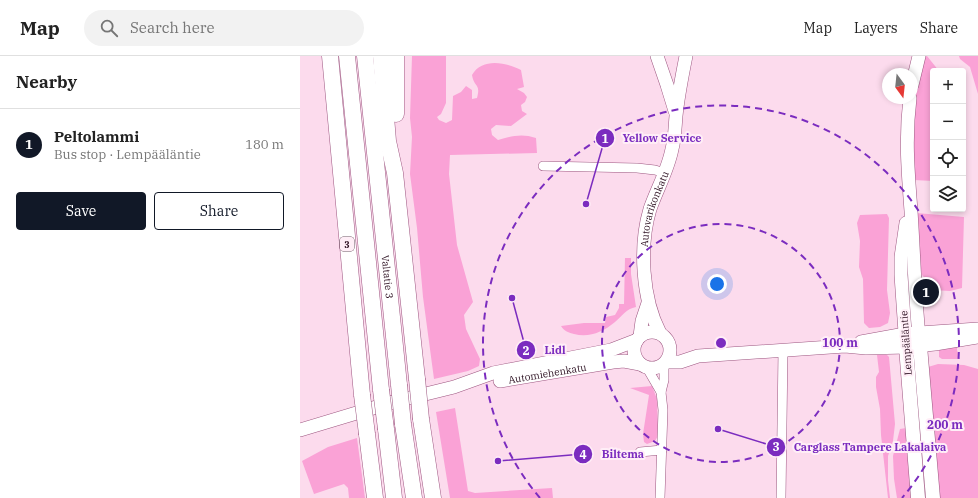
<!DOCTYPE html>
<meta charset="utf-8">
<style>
body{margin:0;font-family:"IBM Plex Serif",serif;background:#f2f2f2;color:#222}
.controls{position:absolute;right:12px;top:12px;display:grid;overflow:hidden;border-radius:4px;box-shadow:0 2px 6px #0003}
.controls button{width:36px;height:36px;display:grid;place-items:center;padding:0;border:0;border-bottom:1px solid #e0e0e0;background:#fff;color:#222;font:20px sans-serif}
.compass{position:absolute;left:582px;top:12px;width:36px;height:36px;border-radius:50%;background:#fff;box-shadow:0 2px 6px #0003;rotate:165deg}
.you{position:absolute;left:417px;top:228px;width:14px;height:14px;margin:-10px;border:3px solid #fff;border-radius:50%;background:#1a73e8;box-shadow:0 0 0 6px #1a73e833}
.badge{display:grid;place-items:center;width:26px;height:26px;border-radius:50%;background:#111827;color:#fff;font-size:13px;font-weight:700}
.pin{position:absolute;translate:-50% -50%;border:2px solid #fff;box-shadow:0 1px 4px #0006}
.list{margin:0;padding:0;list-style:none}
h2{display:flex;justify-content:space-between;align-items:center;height:52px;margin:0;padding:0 16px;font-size:17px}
h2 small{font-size:13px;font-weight:400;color:#767676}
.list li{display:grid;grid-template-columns:26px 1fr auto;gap:12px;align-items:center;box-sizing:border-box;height:72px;padding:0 16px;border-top:1px solid #e0e0e0}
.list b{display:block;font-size:15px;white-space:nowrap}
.list p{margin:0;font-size:13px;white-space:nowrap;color:#767676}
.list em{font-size:13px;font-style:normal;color:#767676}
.actions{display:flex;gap:8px;padding:12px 16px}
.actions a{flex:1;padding:9px 0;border:1px solid #111827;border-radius:4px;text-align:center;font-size:14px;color:#111827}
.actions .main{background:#111827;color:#fff}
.icon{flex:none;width:22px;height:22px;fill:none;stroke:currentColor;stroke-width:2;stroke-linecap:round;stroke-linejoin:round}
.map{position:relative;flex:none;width:678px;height:442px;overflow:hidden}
header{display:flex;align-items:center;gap:24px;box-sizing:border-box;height:56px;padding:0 20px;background:#fff;border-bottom:1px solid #e0e0e0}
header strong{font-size:19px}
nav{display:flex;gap:22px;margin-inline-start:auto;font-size:14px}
.search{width:280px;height:36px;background:#f2f2f2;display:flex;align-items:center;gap:10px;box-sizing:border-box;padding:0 14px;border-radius:22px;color:#767676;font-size:15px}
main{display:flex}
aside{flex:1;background:#fff}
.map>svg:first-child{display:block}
.green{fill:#faa2d6}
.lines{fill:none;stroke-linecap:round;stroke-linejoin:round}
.street-casing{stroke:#9d5680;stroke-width:10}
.secondary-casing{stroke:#9d5680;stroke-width:14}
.primary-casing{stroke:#9d5680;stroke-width:15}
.highway-casing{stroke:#9d5680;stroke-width:17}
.street{stroke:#fff;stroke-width:9}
.secondary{stroke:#fff;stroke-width:13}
.primary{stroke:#fff;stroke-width:14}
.highway{stroke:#fff;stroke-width:16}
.highway-bridge-casing{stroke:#9d5680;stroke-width:17;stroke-linecap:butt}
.highway-bridge{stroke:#fff;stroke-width:16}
.ring{fill:none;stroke:#7b2cbf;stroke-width:2;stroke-dasharray:7 5}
.labels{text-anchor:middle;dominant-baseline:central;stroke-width:4;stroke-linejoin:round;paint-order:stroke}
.shield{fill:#ffeef7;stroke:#6a5160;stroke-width:1}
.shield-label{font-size:9px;font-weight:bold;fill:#2a0e1f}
.street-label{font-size:10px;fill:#2a0e1f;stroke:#ffeef7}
.centre{fill:#7b2cbf;stroke:#ffeef7;stroke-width:2}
.ring-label{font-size:12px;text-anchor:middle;font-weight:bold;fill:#7b2cbf;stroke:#ffeef7;stroke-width:4;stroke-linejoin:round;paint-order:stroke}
.leader{fill:none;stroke:#7b2cbf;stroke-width:1.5}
.callout-dot{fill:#7b2cbf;stroke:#ffeef7;stroke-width:1.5}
.mark-label{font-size:12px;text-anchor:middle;font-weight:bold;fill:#fff}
.callout-label{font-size:11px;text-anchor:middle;font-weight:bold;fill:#7b2cbf;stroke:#ffeef7;stroke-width:4;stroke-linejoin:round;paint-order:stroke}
</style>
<header>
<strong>Map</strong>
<div class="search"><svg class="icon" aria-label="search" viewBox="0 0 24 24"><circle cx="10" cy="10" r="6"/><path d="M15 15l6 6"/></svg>Search here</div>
<nav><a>Map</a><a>Layers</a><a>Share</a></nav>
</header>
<main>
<aside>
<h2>Nearby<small></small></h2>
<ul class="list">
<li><span class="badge">1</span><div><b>Peltolammi</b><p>Bus stop · Lempääläntie</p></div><em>180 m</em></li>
</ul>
<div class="actions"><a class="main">Save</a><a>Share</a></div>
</aside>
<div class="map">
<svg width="678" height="442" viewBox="0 0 678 442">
<rect width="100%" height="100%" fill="#fcdbed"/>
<g class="green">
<path d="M112,0H146V47L141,58L137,61L139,64L146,67L152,64L153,40L161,36L166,30L172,34V43L177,42C181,27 174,32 172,19C182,2 205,6 221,14L224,31L217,33L224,37L227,41L225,46L221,49L222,55L227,58L211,70L196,69L191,73L192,79L198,84C211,80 222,77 236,82L237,97L150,99L149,118L157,189L173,246L164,259L166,273L180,303L179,310L168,315L134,323L123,241L117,172L110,118L112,81L110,62Z"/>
<path d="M624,0H627L639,15H633V125L614,124V48Z"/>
<path d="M659,0H678V38L670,11L660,3Z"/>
<path d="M616,157L664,161L662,232L650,235L632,234L628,225L622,219L619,199Z"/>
<path d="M587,158L589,162L587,234L590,257L588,267L580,271L569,272L564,267L563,223L559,211L560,185L557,167L560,159Z"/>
<path d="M325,202H331V218L336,251C326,253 322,260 315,266C303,276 289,282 274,278C269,277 264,275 261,270L284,267H305L306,261L315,259L319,252V248H324Z"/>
<path d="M657,289V294L660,303H642L639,301V294Z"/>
<path d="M577,299H587L589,301L595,368L593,385L588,400V424L590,442H588L581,379L580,353L576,331V321L579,316Z"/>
<path d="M638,308L664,309L678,313V442H638L628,311Z"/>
<path d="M352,330L357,343L358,380L355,385L347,388L344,386L343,378L349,339L330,332Z"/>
<path d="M155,352L168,435L175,437L252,432L253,442H150L136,356Z"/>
<path d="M606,372L614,442H597L594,423L593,400L600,373Z"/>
<path d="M57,382L65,442H49L48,432L44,428L14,438L2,405L28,391Z"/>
</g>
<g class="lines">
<defs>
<g id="street">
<path d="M243,110L337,112L355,114L365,117"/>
<path d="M347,312L361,336L363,354L360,442"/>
<path d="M361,336L364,324V308"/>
<path d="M340,396L362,394"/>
<path d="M481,442L483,294"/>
</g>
<g id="secondary">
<path d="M357,0L367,29L375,55"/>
<path d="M612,29L619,0"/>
<path d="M610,42C605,82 608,115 611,155C614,200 615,245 620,290"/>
<path d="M606,167L601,201V219L606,291"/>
<circle cx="352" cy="294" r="18"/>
<path id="s1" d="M360,277C342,243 339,190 350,153C357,133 368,114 372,93C375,82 375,71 376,60C378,40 382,20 386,0"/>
<path d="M340,280L342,265L348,247"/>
<path d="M561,286L605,278L678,273"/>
<path d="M367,306H380L398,300L545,290L566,292L606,291L635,288L678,281"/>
<path id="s2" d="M200,325L313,306L324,305L340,308"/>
<path d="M0,374L93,346L154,331L193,317L311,294L337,284"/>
</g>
<g id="primary">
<path d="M620,290L633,442"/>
<path d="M606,291L618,442"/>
</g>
<g id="highway">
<path d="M30,0L62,339"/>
<path d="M47,0L81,334"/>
<path id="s3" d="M65,0L99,329"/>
<path d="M81,0L88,85L95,117L117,323"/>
<path d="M96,58V0"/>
<path d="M121,363L133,442"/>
<path d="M103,368L114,442"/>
<path d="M86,373L94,442"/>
<path d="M67,378L75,442"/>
</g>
</defs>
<use href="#street" class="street-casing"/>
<use href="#secondary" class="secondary-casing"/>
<use href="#primary" class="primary-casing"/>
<use href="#highway" class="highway-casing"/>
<use href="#street" class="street"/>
<use href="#secondary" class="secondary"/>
<use href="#primary" class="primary"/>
<use href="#highway" class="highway"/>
<defs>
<g id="highway-bridge">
<path d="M117,323L121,363"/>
<path d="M99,329L103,368"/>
<path d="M81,334L86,373"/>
<path d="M62,339L67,378"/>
</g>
</defs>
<use href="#highway-bridge" class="highway-bridge-casing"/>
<use href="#highway-bridge" class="highway-bridge"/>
</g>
<g class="ring">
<circle cx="421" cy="287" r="119"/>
<path d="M240 442A238 238 0 1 1 602 442"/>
</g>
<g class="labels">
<rect class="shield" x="40" y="181" width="14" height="14" rx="3"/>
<g class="shield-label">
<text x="47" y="188">3</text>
</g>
<g class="street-label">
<text stroke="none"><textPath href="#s1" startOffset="128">Autovarikonkatu</textPath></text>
<text stroke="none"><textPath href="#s3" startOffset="222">Valtatie 3</textPath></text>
<text transform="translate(606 287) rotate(-94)">Lempääläntie</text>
<text stroke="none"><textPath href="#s2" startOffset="48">Automiehenkatu</textPath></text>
</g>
</g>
<circle cx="421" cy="287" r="6" class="centre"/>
<g class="ring-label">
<text x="540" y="291">100 m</text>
<text x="645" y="373">200 m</text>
</g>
<path class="leader" d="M286 148L305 82M212 242L226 294M418 373L476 391M198 405L283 398"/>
<g class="callout-dot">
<circle cx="286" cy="148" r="4"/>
<circle cx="212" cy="242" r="4"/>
<circle cx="418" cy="373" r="4"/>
<circle cx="198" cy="405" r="4"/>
<circle cx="305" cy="82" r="10"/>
<circle cx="226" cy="294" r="10"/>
<circle cx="476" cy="391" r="10"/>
<circle cx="283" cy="398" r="10"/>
</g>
<g class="mark-label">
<text x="305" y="87">1</text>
<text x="226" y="299">2</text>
<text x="476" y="395">3</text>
<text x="283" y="403">4</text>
</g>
<g class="callout-label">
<text x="362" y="86">Yellow Service</text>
<text x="255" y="298">Lidl</text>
<text x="570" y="395">Carglass Tampere Lakalaiva</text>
<text x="323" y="402">Biltema</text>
</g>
</svg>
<div class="controls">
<button>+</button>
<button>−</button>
<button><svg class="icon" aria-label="locate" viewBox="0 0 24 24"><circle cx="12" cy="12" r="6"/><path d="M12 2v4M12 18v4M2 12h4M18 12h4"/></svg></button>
<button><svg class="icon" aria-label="layers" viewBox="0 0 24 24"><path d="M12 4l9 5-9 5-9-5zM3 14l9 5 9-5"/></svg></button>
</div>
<svg class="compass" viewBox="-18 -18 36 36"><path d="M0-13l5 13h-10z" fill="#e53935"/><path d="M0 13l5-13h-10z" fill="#767676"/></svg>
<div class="you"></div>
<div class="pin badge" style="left:626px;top:236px">1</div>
</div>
</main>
